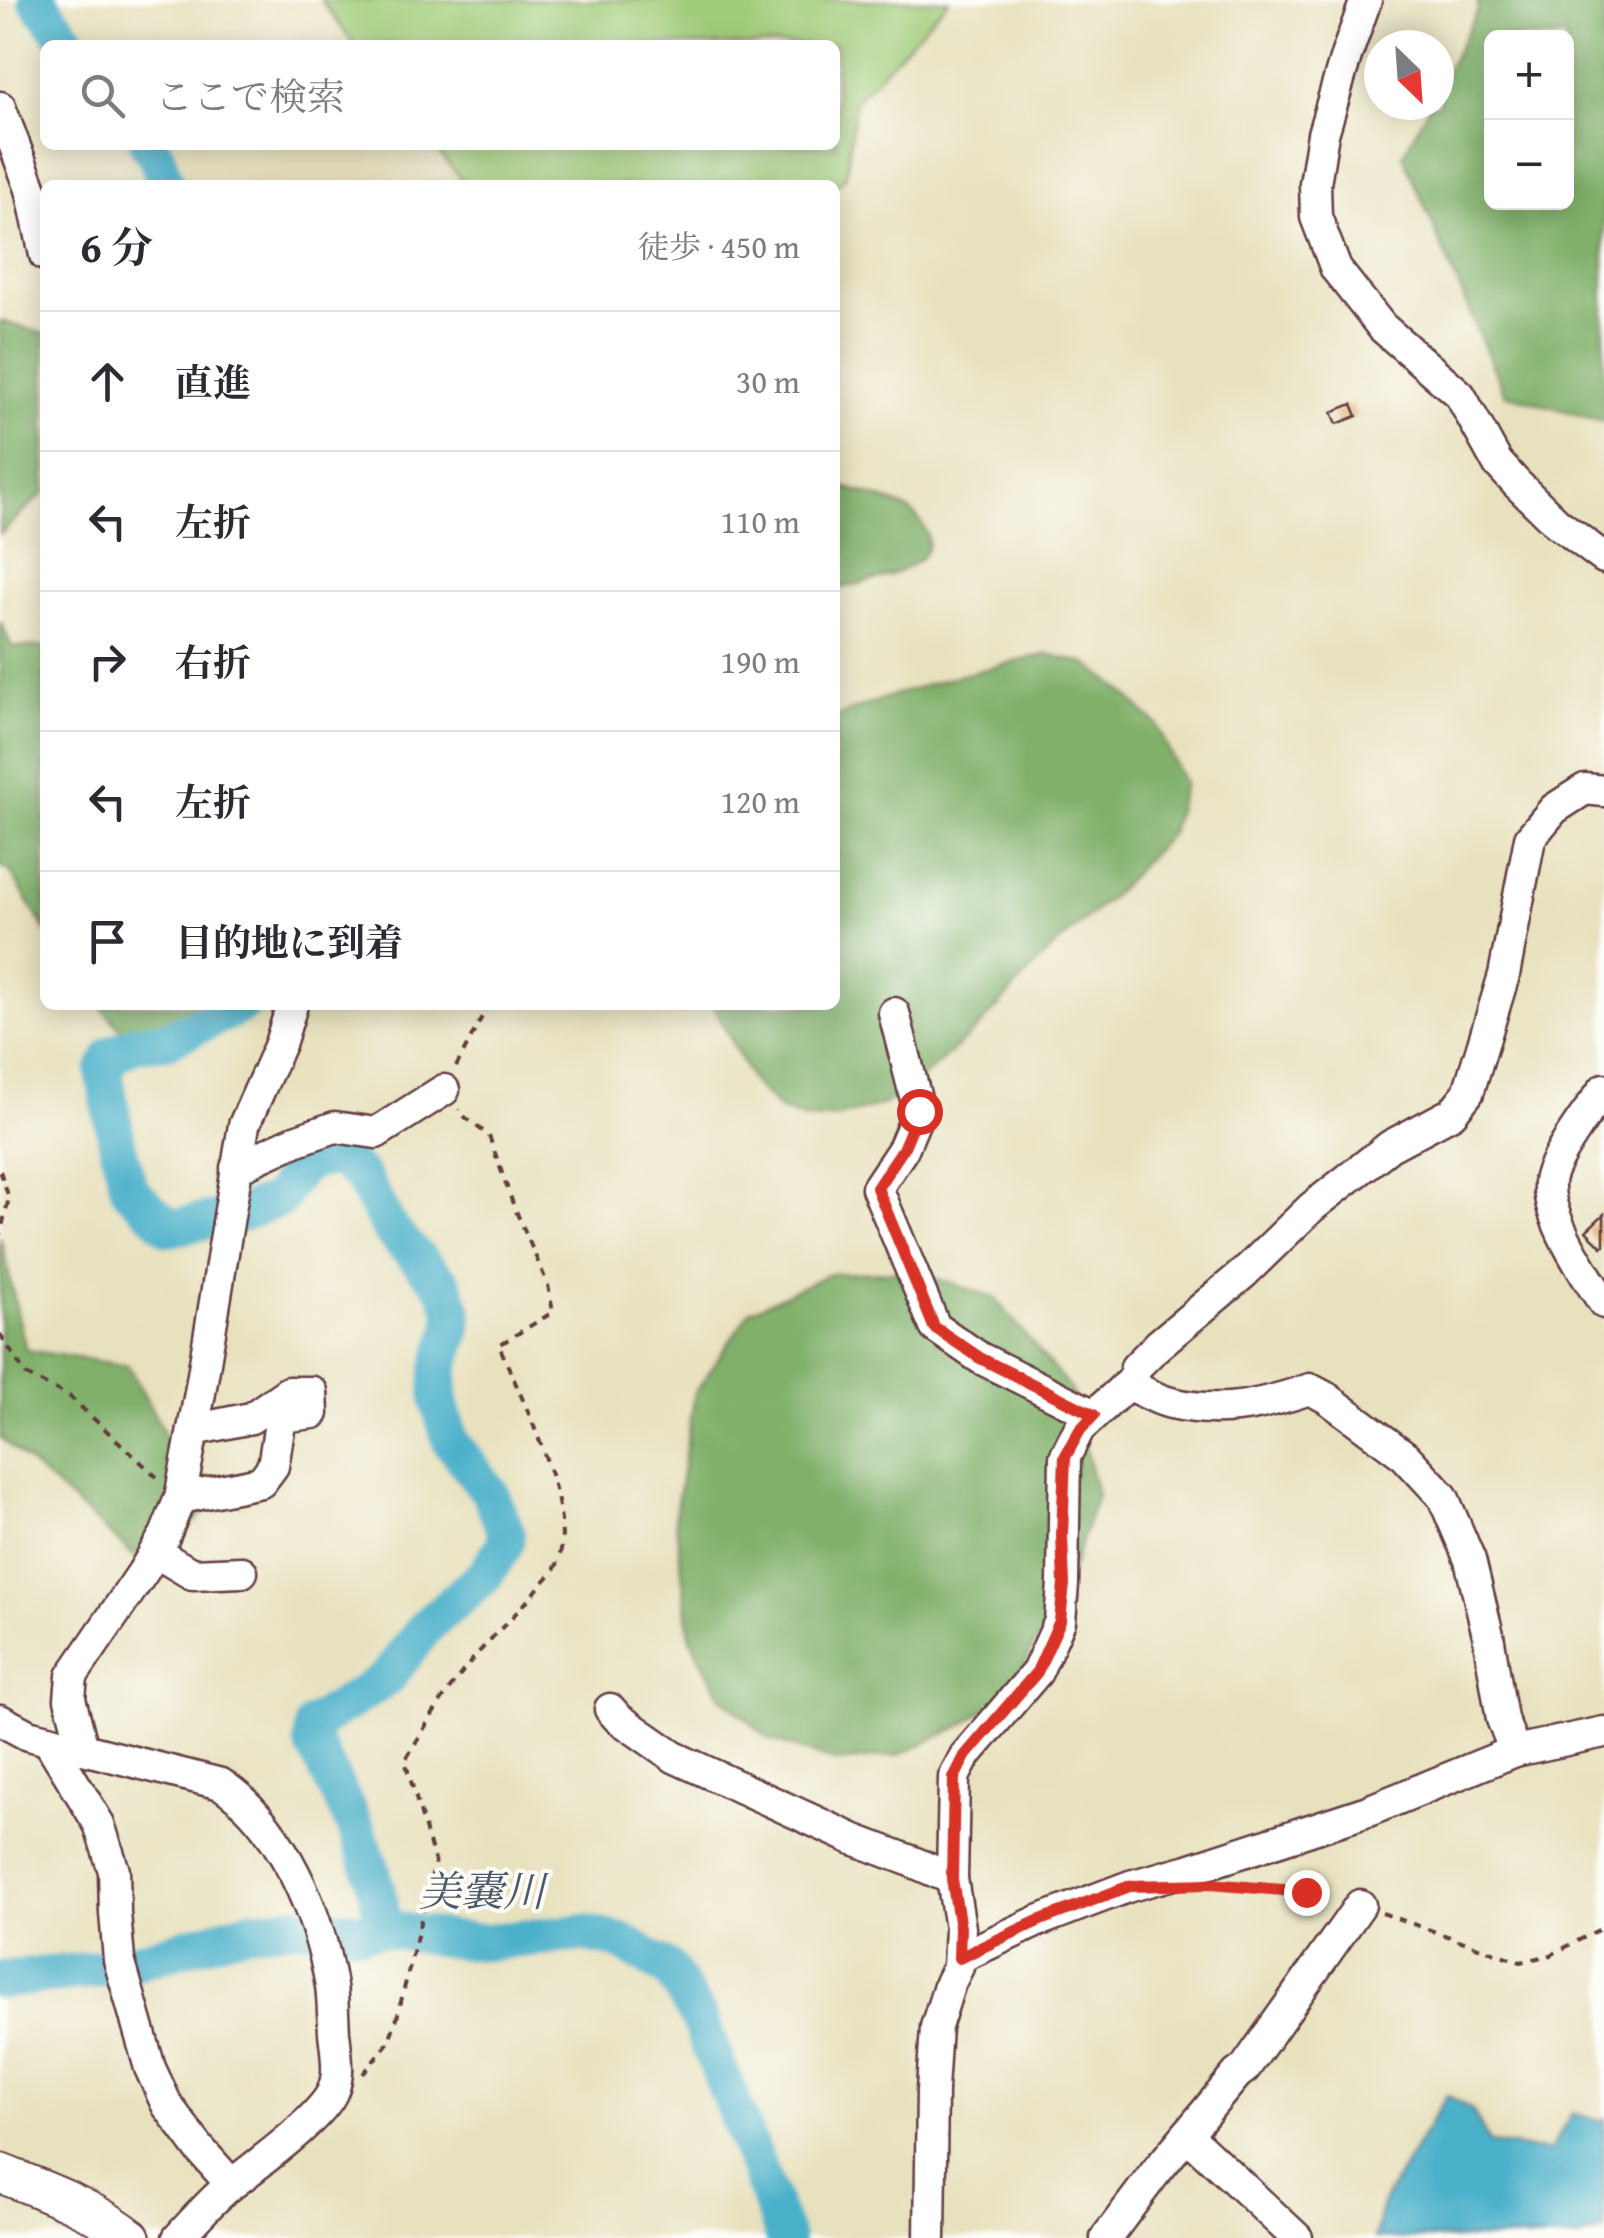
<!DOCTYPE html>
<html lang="ja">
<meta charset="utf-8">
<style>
body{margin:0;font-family:"Gentium Book Plus","Noto Serif JP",serif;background:#f2f2f3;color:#2b2b33}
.controls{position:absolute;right:30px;top:30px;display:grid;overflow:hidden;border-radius:15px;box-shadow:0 5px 25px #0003}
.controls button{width:90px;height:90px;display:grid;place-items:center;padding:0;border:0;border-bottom:2px solid #e1e1e2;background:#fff;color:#2b2b33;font:50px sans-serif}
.compass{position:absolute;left:1364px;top:30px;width:90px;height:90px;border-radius:50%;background:#fff;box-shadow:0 5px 25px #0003;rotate:155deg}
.stop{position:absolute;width:30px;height:30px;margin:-22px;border:8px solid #d93025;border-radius:50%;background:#fff}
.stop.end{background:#d93025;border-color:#fff;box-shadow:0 2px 10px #0008}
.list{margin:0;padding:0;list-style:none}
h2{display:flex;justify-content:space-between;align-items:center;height:130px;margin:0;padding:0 40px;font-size:42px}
h2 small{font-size:32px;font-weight:400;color:#7c7c81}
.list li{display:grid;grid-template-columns:65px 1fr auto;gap:30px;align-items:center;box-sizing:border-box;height:140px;padding:0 40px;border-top:2px solid #e1e1e2}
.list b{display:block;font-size:38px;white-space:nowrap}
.list em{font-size:32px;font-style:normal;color:#7c7c81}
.icon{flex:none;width:55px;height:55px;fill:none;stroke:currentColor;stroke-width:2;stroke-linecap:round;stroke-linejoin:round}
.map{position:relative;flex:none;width:1604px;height:2238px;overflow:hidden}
.search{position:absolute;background:#fff;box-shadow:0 5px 25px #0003;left:40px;top:40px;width:800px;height:110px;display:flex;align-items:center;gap:25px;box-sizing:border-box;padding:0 35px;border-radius:15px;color:#7c7c81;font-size:38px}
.panel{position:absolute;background:#fff;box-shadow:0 5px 25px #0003;left:40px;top:180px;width:800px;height:830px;border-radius:15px}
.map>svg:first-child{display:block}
.green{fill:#a1cd7a;stroke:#767652;stroke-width:2.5}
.forest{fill:#80b06a;stroke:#65684a;stroke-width:2.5;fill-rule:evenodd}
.water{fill:#4bb1ca;stroke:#4a687a;stroke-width:2.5}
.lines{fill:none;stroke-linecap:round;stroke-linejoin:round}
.river{stroke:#4bb1ca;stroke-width:38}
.building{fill:#e1a975}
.minor-casing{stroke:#623c41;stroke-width:35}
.major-casing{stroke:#623c41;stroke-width:42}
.path{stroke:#623c41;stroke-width:4;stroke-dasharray:8 8;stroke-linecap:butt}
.minor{stroke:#fff;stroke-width:30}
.major{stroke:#fff;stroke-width:38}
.route{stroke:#d93025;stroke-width:12}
.labels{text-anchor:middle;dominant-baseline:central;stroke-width:8;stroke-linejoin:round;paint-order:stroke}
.water-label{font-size:42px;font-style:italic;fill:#4a596b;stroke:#fdfcf7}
</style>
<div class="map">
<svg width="1604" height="2238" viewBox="0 0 1604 2238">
<rect width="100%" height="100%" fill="#fdfcf7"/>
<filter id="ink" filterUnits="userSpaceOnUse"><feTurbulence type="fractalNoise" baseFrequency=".01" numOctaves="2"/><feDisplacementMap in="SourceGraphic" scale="20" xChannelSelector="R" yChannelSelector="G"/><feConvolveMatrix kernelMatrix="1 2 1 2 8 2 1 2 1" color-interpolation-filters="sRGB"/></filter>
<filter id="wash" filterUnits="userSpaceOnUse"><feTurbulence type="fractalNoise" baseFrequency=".0048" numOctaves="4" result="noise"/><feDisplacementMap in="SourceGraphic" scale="40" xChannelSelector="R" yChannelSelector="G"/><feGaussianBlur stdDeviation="2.25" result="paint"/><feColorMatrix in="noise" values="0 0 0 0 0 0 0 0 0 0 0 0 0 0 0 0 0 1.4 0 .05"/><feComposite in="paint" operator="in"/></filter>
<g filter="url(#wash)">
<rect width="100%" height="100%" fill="#e8e1be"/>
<path class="green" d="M321,0H949L855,101L846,176L835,187L467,185L432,145H835V45H355Z"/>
<g class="forest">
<path d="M1478,0H1604V422L1504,393L1403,155L1429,105H1439V85L1478,10ZM1492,38H1566V202H1492Z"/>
<path d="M0,321L45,334V492L0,534Z"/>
<path d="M835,484C859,493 887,498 909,510C917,515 924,526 927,535C939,571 858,584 835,589Z"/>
<path d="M0,621L12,647H45V930L10,871L0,866Z"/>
<path d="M1048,654L1087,664L1123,692L1157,725L1184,783L1171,833L1116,892L1044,956L981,1025L913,1086L882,1105L838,1117L806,1119L780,1110L752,1081L713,1005H835V718C900,688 979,671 1048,654Z"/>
<path d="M100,1005H221L134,1045Z"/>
<path d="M0,1236L26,1350L128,1366L206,1510L148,1568L0,1437Z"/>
<path d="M912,1271L994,1297L1071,1390L1097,1495L1072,1569L1013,1689L965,1724L899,1755L837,1762L769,1739L721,1697L690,1638L675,1515L695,1393L750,1311L829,1274Z"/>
</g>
<path class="water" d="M1447,2095L1472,2110L1490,2143L1550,2151L1572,2113L1600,2121L1604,2118V2230L1579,2238H1375L1383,2202Z"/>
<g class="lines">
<g class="river">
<path d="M37,0L71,45"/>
<path d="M148,145L156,155L166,185"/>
<path d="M241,1005L167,1040L137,1043L113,1054L104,1071L118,1148L130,1191L170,1228L239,1214L280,1199L287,1184L308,1161L332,1158L346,1162L362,1178L391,1231L444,1286L454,1313L453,1328L440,1368L439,1402L451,1442L490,1493L506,1532L505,1544L484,1576L426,1626L387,1678L314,1724L312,1741C340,1795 381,1867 382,1928"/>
<path d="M0,1980L87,1971L137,1961L249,1929L293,1925L363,1931L382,1928L455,1940L487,1942L584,1933L622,1942L670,1970L699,2018L785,2238"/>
</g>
</g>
<g id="blocks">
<g class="building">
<path d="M1352,404L1357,416L1337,424L1332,412Z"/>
<path d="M1604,1214V1245L1602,1247L1586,1231Z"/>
</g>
</g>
</g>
<g filter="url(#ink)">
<use href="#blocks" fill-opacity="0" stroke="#623c41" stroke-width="2.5"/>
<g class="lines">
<defs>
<g id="minor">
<path d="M1366,0L1346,56L1323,134L1315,184L1316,217L1336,269L1382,327L1460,395L1497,462L1516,483L1557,523L1604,558"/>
<path d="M0,107L31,189L45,255"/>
<path d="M894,1013L919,1111L903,1149L877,1188L935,1327L980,1358L1094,1415"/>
<path d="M1604,1089C1590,1109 1550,1161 1549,1183C1547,1218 1585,1275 1604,1303"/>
<path d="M236,1168L295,1141L335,1127L376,1133L444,1090"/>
<path d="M1128,1384C1141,1390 1156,1400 1171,1403C1223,1415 1262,1405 1310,1389L1327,1398L1405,1456L1443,1497L1470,1560L1488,1635L1502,1719L1515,1751"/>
<path d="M180,1498L261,1482L273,1466L281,1417L313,1413L312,1392H288L251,1418L193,1430"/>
<path d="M155,1552L192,1574L242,1572"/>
<path d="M610,1709L618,1718L674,1757L853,1839L911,1861L952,1879"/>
<path d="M0,1720L28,1735L221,1784C282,1825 319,1914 331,1986C333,2001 333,2017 334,2032C336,2054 342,2078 329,2098C310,2126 259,2163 232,2184C212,2199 195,2220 178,2238"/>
<path d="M48,1740L99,1824L114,1871L115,1913L119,1960L150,2068L167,2105L199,2148L231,2184"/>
<path d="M83,1749L70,1699L72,1676L143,1572L165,1535L180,1498L200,1393L244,1125L280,1044L292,1005"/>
<path d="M959,1958L1038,1921L1130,1886L1188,1870L1368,1811L1515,1751L1604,1732"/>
<path d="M1187,2135L1297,2238"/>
<path d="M930,2238L932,2090L936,2027L950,1983L958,1967L960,1928L952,1879L954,1777L965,1756L1037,1672L1060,1621L1063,1584L1065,1457L1079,1429L1128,1384L1134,1376L1136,1367L1158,1345L1244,1273L1312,1207L1390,1146L1452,1113L1468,1093L1504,975L1530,838L1554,809L1585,789L1604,791"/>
<path d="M1106,2238L1155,2173L1237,2074L1245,2068L1360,1905"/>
</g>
<path id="major" d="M0,2173C45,2191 93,2208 131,2238"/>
</defs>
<use href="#minor" class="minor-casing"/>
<use href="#major" class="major-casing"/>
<g class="path">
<path d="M456,1067L488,1005"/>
<path d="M0,1171L9,1198L0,1235"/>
<path d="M0,1334L26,1375L69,1396L158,1478"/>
<path d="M1225,1886L1306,1892L1334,1899"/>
<path d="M1382,1913L1521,1962L1551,1955L1604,1927"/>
<path d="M363,2074L388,2043L397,2018L435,1862L405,1761C426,1725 446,1690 473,1659C494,1634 519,1612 540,1586C546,1579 555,1571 558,1562C577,1507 521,1398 499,1345L553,1312L548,1285L513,1204L489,1136L465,1117L459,1109"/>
</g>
<use href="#minor" class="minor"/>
<use href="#major" class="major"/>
</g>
</g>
<g class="lines" filter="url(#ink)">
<path class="route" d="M919,1111L903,1149L877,1188L934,1327L980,1358L1094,1415L1080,1430L1065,1457L1062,1536L1064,1584L1060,1621L1037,1672L965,1756L954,1778L952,1879L960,1928L959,1958L1038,1921L1130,1886L1210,1884L1306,1892"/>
</g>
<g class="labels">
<g class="water-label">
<text x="482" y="1890">美嚢川</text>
</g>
</g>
</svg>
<div class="controls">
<button>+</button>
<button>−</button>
</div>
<svg class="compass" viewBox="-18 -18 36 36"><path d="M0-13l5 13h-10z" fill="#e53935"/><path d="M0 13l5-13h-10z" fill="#7c7c81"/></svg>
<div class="stop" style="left:919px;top:1111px"></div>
<div class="stop end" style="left:1306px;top:1892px"></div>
<div class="search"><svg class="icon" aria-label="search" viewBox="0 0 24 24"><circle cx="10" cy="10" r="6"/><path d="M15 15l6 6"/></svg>ここで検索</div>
<section class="panel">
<h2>6 分<small>徒歩 · 450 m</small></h2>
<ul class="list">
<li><svg class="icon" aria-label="ahead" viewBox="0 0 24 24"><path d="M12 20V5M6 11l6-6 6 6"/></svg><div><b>直進</b></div><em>30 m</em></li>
<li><svg class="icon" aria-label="left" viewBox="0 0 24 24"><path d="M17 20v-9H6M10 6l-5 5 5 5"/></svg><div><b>左折</b></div><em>110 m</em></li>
<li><svg class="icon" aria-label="right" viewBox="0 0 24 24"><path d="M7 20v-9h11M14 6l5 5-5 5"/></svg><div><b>右折</b></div><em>190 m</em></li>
<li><svg class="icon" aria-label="left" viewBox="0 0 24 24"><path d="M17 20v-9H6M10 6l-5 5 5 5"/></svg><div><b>左折</b></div><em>120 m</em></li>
<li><svg class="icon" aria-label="arrive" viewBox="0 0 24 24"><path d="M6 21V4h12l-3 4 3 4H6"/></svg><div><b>目的地に到着</b></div></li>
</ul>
</section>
</div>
